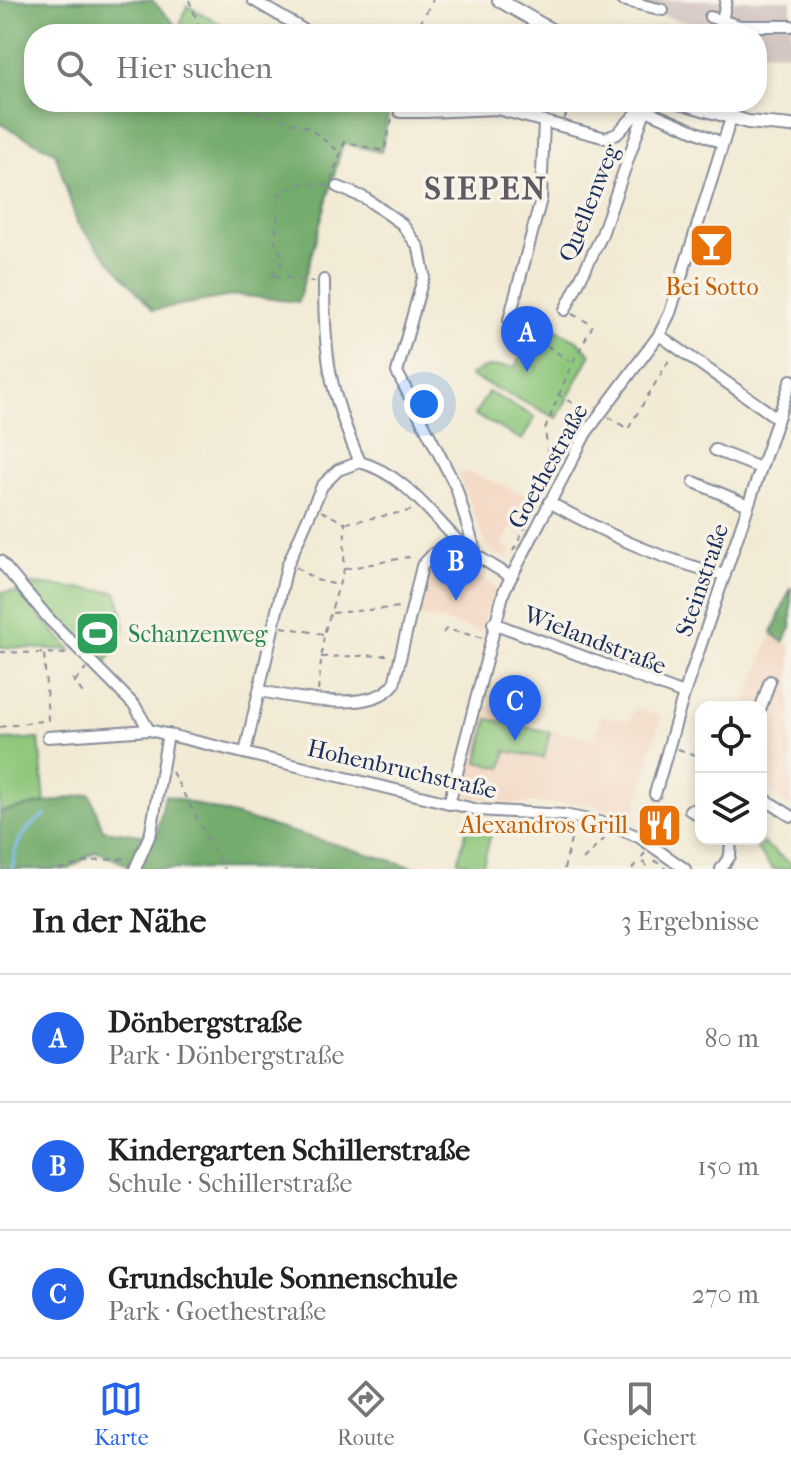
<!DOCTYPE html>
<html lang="de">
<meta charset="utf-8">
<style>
body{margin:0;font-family:"IM FELL French Canon",serif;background:#f2f2f2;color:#222}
.controls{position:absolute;right:24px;bottom:24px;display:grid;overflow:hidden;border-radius:16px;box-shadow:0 4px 12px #0003}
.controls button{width:72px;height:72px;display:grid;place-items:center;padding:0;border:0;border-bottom:2px solid #e0e0e0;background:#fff;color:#222;font:40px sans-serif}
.you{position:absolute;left:424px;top:404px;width:28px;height:28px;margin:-20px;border:6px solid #fff;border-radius:50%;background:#1a73e8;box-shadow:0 0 0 12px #1a73e833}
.badge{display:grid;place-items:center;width:52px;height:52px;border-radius:50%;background:#2563eb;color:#fff;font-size:26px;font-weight:700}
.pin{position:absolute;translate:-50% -66px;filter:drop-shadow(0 2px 4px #0008)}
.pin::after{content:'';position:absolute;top:42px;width:28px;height:24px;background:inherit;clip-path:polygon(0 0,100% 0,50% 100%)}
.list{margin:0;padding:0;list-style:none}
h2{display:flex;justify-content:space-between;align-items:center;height:104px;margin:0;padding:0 32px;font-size:34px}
h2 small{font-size:26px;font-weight:400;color:#767676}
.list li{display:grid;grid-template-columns:52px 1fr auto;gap:24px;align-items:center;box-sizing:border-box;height:128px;padding:0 32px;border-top:2px solid #e0e0e0}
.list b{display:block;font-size:30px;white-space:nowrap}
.list p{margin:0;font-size:26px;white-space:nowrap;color:#767676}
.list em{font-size:26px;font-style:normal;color:#767676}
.icon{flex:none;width:44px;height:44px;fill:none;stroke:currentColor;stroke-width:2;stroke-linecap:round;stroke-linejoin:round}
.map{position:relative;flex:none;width:791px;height:869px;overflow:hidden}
.search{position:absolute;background:#fff;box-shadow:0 4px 12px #0003;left:24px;right:24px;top:24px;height:88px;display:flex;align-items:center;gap:20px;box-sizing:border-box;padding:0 28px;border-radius:32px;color:#767676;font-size:30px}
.sheet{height:488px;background:#fff}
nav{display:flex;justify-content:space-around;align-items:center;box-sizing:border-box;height:112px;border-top:2px solid #e0e0e0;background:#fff;font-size:22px;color:#767676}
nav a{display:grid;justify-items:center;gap:4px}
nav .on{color:#2563eb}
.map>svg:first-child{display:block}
.built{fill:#f3d4bf}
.industrial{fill:#cfc0bb}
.green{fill:#8fc87d;stroke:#557c6e;stroke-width:2}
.forest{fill:#73ac6c;stroke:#476e65;stroke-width:2}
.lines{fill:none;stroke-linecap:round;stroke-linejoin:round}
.stream{stroke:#7abbef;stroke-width:3}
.minor-casing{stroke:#868c99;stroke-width:14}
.major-casing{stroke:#868c99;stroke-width:16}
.path{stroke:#868c99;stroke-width:2;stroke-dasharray:6 6;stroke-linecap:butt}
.minor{stroke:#fff;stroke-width:10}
.major{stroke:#fff;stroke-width:12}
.labels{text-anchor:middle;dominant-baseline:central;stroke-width:7;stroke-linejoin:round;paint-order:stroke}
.street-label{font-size:24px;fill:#1b2f5e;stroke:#f7f3e8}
.food-label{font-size:24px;fill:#c56008;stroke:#f7f3e8}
.leisure-label{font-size:24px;fill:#27864d;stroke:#f7f3e8;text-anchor:start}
.district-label{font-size:32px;font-weight:bold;letter-spacing:2px;fill:#605a64;stroke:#f7f3e8}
</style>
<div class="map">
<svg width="791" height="869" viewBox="0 0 791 869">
<rect width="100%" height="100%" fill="#f7f3e8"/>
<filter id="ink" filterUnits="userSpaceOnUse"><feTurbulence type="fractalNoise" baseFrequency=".0125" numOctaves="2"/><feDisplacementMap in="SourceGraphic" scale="16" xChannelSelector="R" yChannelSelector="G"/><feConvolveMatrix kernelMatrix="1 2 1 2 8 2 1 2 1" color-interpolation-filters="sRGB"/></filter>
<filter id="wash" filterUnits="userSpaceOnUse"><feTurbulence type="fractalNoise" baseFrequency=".006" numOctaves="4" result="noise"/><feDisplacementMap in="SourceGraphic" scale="32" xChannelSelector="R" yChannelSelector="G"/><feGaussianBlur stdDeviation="1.8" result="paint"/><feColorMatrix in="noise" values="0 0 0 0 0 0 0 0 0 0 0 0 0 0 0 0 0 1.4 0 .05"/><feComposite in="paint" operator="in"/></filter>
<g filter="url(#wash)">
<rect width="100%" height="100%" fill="#f2ead4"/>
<g class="built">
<path d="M468,472L537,499L520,533L511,528L502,545L511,550L507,559L490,553L458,474Z"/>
<path d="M448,554L496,587L481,631L417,615L429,568Z"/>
<path d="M772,633L791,648V807L761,785V707H744Z"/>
<path d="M483,706L493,707L506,721L594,739L601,715L630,721L634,709L661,716L632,824L621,812L586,804L503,803L466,796L463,789Z"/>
</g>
<path class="industrial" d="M601,0H791V53L757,52V33L726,32Z"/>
<g class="green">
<path d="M187,6L240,34L178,31Z"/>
<path d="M537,320L577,340L591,354L557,418L470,376C484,364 497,366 515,367Z"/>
<path d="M488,392L535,417L522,440L475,415Z"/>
<path d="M24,583L116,592C129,626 127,637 103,665Z"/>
<path d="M2,592H18L71,650L0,647Z"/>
<path d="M488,719L550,732L544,758L506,751L502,768L478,762Z"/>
<path d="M39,739L45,803L0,812V740Z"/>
<path d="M467,828L491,834L482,868L458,861Z"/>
<path d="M763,843L791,864V869H773L757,850Z"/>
</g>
<g class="forest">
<path d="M0,0H152L184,34H34V102H338L352,111L389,110L381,152L343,143L298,302L237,295L153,310L77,223L55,152L0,124Z"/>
<path d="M791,587V628L783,642L772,633Z"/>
<path d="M90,794L103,830L156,837L165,795L420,869H137L96,851L69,869H0V812Z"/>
</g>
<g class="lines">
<path class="stream" d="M12,869C15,842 22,831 45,815"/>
</g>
</g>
<g filter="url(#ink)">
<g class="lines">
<defs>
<g id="minor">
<path d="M253,0L311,34"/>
<path d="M622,0L663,10"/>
<path d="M710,17L740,26H791"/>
<path d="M716,34L722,22L726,0"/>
<path d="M416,102L426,112L497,109L606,138L617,134L647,102"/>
<path d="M648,111L722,143"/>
<path d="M400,112H426"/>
<path d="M338,187L365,198L402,224L419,248L424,275L397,372L456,487L476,554"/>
<path d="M324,280C324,355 329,392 360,462"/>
<path d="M565,310L601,237L648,102"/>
<path d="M509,320L541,199L544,121"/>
<path d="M659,335L777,418"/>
<path d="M715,450L760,468"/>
<path d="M694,482L748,505"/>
<path d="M549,502C606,534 661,560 725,575"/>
<path d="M0,561L49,619L135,706L149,730L478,810L564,815L604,823L639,837L685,869"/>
<path d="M493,623L684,694"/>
<path d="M261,691C294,698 372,714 394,684L422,566L433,554L457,541"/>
<path d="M761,707L770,681"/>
<path d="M48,737L149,730"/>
<path d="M245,753L287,566L322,486L338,470L360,462C402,474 426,508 455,538C470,554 493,565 511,577"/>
<path d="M655,794L684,694L791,380"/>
<path d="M761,797L791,816"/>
<path d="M449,804L504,591L586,433L659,335L670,313L731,118"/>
<path d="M690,810L701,816"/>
<path d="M135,869L151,832L168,734"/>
<path d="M721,869L730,856L731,839"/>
</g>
<g id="major">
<path d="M499,0L558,34"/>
<path d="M679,102L748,122L791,126"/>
</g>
</defs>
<use href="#minor" class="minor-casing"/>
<use href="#major" class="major-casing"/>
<g class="path">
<path d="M189,0L202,34"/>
<path d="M414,34L433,0"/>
<path d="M235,102L246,109L307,127L340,152"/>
<path d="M564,119L573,102"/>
<path d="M272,276L281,264L282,257L275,242L279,195C291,184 311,180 328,186L345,142L384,151L392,118"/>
<path d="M274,276L314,282"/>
<path d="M572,314L593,325L573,362"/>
<path d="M517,325L572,363L545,429L551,478"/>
<path d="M557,394L589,413"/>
<path d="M609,417L628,429L671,357"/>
<path d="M346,523L414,510"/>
<path d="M513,551L531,516"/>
<path d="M296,567L316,580L338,585"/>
<path d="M345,569L408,557L413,560"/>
<path d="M332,613L402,607"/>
<path d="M282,627L323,634"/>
<path d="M443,633L446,629L483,638"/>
<path d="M0,652L71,654"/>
<path d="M321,657L390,655"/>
<path d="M72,678L85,696"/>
<path d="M75,681L86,669"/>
<path d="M318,691L324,634L344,569L345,523L321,511"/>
<path d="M0,727L48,720L44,653"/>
<path d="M678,749L701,757"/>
<path d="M172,772L224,869"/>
<path d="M643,827L652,803"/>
<path d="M645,853L640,859L650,869"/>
<path d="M583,860L609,834"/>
<path d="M654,860L666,869"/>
<path d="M59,869L90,861L130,858"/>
<path d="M564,869L574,827"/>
<path d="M632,869L639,860"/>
</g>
<use href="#minor" class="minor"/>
<use href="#major" class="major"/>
</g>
</g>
<defs>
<symbol id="bar-square" viewBox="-11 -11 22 22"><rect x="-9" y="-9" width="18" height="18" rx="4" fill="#e8710a" stroke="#f7f3e8"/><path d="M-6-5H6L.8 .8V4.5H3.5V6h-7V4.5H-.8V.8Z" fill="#fff"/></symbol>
<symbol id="stadium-square" viewBox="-11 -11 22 22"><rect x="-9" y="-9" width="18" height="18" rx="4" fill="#2e9e5b" stroke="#f7f3e8"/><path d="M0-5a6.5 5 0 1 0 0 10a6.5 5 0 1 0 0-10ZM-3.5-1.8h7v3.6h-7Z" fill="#fff"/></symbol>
<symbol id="restaurant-square" viewBox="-11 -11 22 22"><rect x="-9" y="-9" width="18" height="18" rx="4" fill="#e8710a" stroke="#f7f3e8"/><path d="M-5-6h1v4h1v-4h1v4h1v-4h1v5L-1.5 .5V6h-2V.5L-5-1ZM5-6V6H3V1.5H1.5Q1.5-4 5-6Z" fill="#fff"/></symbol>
</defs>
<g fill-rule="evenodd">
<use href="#bar-square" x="686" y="220" width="51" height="51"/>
<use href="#stadium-square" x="72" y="608" width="51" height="51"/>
<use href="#restaurant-square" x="634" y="800" width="51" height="51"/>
</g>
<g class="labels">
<g class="street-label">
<text transform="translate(589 203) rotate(-68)">Quellenweg</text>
<text transform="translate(548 466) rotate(-61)">Goethestraße</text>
<text transform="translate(702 580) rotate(-71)">Steinstraße</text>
<text transform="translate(595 640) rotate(21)">Wielandstraße</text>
<text transform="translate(402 769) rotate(13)">Hohenbruchstraße</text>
</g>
<g class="food-label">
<text x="712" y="287">Bei Sotto</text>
<text x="628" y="825" text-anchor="end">Alexandros Grill</text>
</g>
<g class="leisure-label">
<text x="128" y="634">Schanzenweg</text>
</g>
<g class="district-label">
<text x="486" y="188">SIEPEN</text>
</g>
</g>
</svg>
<div class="controls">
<button><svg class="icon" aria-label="locate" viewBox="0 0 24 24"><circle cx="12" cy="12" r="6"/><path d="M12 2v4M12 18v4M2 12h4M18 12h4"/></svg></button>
<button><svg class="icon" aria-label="layers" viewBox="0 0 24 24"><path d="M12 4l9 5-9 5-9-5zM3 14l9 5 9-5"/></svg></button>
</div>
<div class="you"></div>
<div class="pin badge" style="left:527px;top:372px">A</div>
<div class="pin badge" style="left:456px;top:601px">B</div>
<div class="pin badge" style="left:515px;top:741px">C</div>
<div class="search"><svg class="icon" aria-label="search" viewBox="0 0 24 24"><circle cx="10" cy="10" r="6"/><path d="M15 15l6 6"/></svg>Hier suchen</div>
</div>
<section class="sheet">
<h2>In der Nähe<small>3 Ergebnisse</small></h2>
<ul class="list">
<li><span class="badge">A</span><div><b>Dönbergstraße</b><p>Park · Dönbergstraße</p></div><em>80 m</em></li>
<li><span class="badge">B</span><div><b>Kindergarten Schillerstraße</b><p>Schule · Schillerstraße</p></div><em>150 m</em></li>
<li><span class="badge">C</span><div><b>Grundschule Sonnenschule</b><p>Park · Goethestraße</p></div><em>270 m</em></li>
</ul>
</section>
<nav>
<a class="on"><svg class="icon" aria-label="map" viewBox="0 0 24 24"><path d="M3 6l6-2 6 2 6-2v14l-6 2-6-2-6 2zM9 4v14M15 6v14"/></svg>Karte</a>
<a><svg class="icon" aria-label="directions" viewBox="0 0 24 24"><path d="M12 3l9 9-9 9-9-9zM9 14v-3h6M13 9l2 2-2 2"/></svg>Route</a>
<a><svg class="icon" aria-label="saved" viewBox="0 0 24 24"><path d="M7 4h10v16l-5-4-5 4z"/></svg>Gespeichert</a>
</nav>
